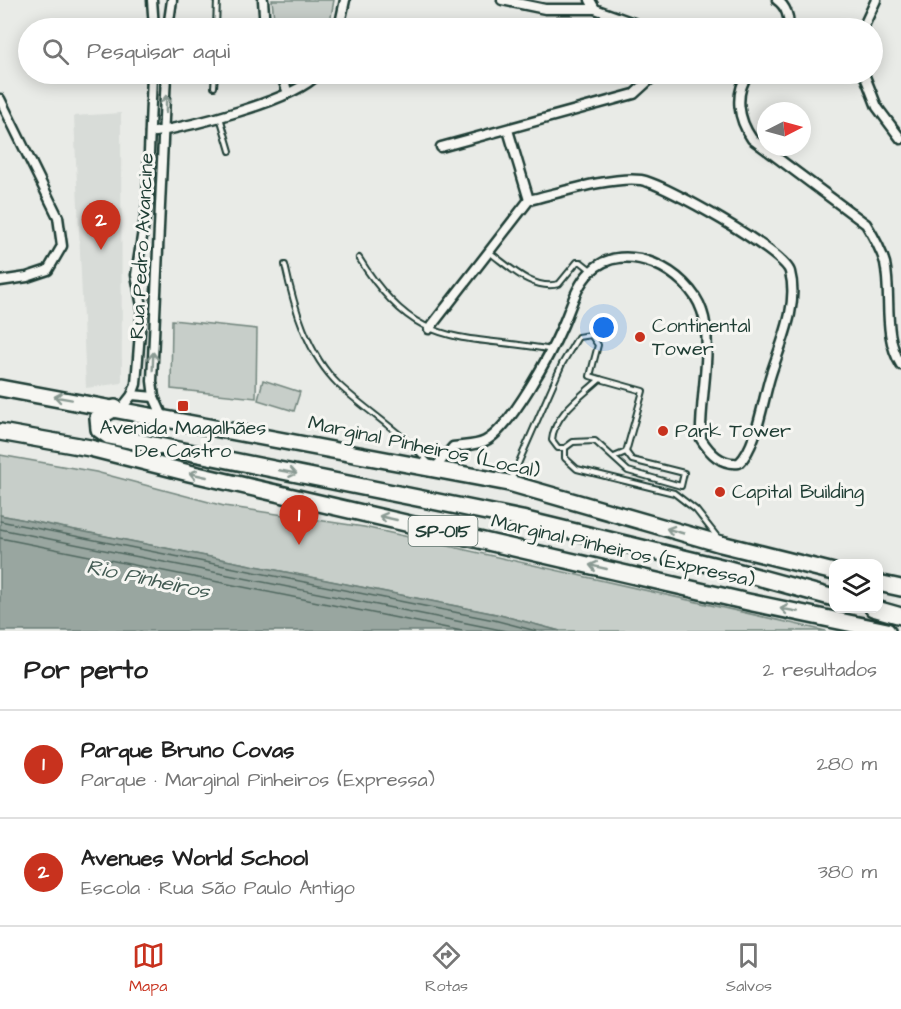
<!DOCTYPE html>
<html lang="pt">
<meta charset="utf-8">
<style>
body{margin:0;font-family:"Architects Daughter",sans-serif;background:#f2f2f2;color:#222}
.controls{position:absolute;right:18px;bottom:18px;display:grid;overflow:hidden;border-radius:12px;box-shadow:0 3px 15px #0003}
.controls button{width:54px;height:54px;display:grid;place-items:center;padding:0;border:0;border-bottom:2px solid #e0e0e0;background:#fff;color:#222;font:30px sans-serif}
.compass{position:absolute;left:757px;top:102px;width:54px;height:54px;border-radius:50%;background:#fff;box-shadow:0 3px 15px #0003;rotate:84deg}
.you{position:absolute;left:604px;top:328px;width:21px;height:21px;margin:-15px;border:4px solid #fff;border-radius:50%;background:#1a73e8;box-shadow:0 0 0 9px #1a73e833}
.badge{display:grid;place-items:center;width:39px;height:39px;border-radius:50%;background:#c8321e;color:#fff;font-size:20px;font-weight:700}
.pin{position:absolute;translate:-50% -50px;filter:drop-shadow(0 2px 3px #0008)}
.pin::after{content:'';position:absolute;top:32px;width:21px;height:18px;background:inherit;clip-path:polygon(0 0,100% 0,50% 100%)}
.list{margin:0;padding:0;list-style:none}
h2{display:flex;justify-content:space-between;align-items:center;height:78px;margin:0;padding:0 24px;font-size:26px}
h2 small{font-size:20px;font-weight:400;color:#767676}
.list li{display:grid;grid-template-columns:39px 1fr auto;gap:18px;align-items:center;box-sizing:border-box;height:108px;padding:0 24px;border-top:2px solid #e0e0e0}
.list b{display:block;font-size:22px;white-space:nowrap}
.list p{margin:0;font-size:20px;white-space:nowrap;color:#767676}
.list em{font-size:20px;font-style:normal;color:#767676}
.icon{flex:none;width:33px;height:33px;fill:none;stroke:currentColor;stroke-width:2;stroke-linecap:round;stroke-linejoin:round}
.map{position:relative;flex:none;width:901px;height:631px;overflow:hidden}
.search{position:absolute;background:#fff;box-shadow:0 3px 15px #0003;left:18px;right:18px;top:18px;height:66px;display:flex;align-items:center;gap:15px;box-sizing:border-box;padding:0 21px;border-radius:33px;color:#767676;font-size:22px}
.sheet{height:294px;background:#fff}
nav{display:flex;justify-content:space-around;align-items:center;box-sizing:border-box;height:84px;border-top:2px solid #e0e0e0;background:#fff;font-size:16px;color:#767676}
nav a{display:grid;justify-items:center;gap:3px}
nav .on{color:#c8321e}
.map>svg:first-child{display:block}
.built{fill:#d8dcd8}
.green{fill:#c7cec9;stroke:#73867e;stroke-width:1.5}
.water{fill:#99a6a0;stroke:#687c75;stroke-width:1.5}
.lines{fill:none;stroke-linecap:round;stroke-linejoin:round}
.shore{stroke:#50675f;stroke-width:1.5}
.lane-casing{stroke:#1f3d34;stroke-width:8}
.street-casing{stroke:#1f3d34;stroke-width:13}
.highway-casing{stroke:#1f3d34;stroke-width:20}
.lane{stroke:#f6f6f2;stroke-width:4}
.street{stroke:#f6f6f2;stroke-width:8}
.highway{stroke:#f6f6f2;stroke-width:15}
.oneway{stroke:#8a9a93}
.poi-dot{fill:#c8321e;stroke:#f6f6f2;stroke-width:2}
.labels{text-anchor:middle;dominant-baseline:central;stroke-width:6;stroke-linejoin:round;paint-order:stroke}
.shield{fill:#f6f6f2;stroke:#60746d;stroke-width:1.5}
.shield-label{font-size:18px;font-weight:bold;fill:#1f3d34}
.street-label{font-size:20px;fill:#1f3d34;stroke:#f6f6f2}
.poi-label{font-size:20px;fill:#1f3d34;stroke:#f6f6f2;text-anchor:start}
.water-label{font-size:21px;font-style:italic;fill:#445c54;stroke:#f6f6f2}
</style>
<div class="map">
<svg width="901" height="631" viewBox="0 0 901 631">
<rect width="100%" height="100%" fill="#e9ebe7"/>
<filter id="ink" filterUnits="userSpaceOnUse"><feTurbulence type="fractalNoise" baseFrequency=".0167" numOctaves="2"/><feDisplacementMap in="SourceGraphic" scale="12" xChannelSelector="R" yChannelSelector="G"/><feConvolveMatrix kernelMatrix="1 2 1 2 8 2 1 2 1" color-interpolation-filters="sRGB"/></filter>
<g filter="url(#ink)">
<path class="built" d="M121,113L122,383L86,388L74,116Z"/>
<g class="green">
<path d="M272,0H334L329,28H275Z"/>
<path d="M172,320L257,329L256,398L171,389Z"/>
<path d="M263,380L300,392L294,411L258,400Z"/>
<path d="M0,455L96,472L224,506L364,527L826,631H560L496,614L0,515Z"/>
</g>
<path class="water" d="M0,515L496,614L560,631H0Z"/>
<g class="lines">
<g class="shore">
<path d="M0,521L494,620L536,631"/>
<path d="M0,529L506,631"/>
<path d="M0,538L462,631"/>
</g>
<defs>
<g id="lane">
<path d="M216,28L217,0"/>
<path d="M214,87L215,74"/>
<path d="M220,117L230,151"/>
<path d="M489,252C509,266 532,291 559,284L577,262H581L591,270"/>
<path d="M359,258C417,352 459,333 552,350"/>
<path d="M285,265C294,307 307,354 339,385C368,412 403,433 430,464"/>
<path d="M565,448H558L552,440C554,414 582,396 600,379L643,391L626,452"/>
<path d="M626,452L632,460L684,473L681,486L628,471L595,441L573,442L565,448V458L577,469L674,493L696,510L718,538"/>
<path d="M614,457L626,452"/>
<path d="M511,480L562,364L578,337L591,335L598,345L590,376L600,379"/>
</g>
<g id="street">
<path d="M152,0L154,28"/>
<path d="M263,0L265,28"/>
<path d="M502,0L545,9H595"/>
<path d="M590,0L595,9L648,28"/>
<path d="M777,0C786,6 790,18 788,28"/>
<path d="M168,28L172,0"/>
<path d="M339,28L345,0"/>
<path d="M863,28L876,0"/>
<path d="M281,74L288,93"/>
<path d="M748,74C734,94 738,119 752,139L866,224C874,237 881,249 885,263C892,297 882,334 901,365"/>
<path d="M864,74L877,107L901,139"/>
<path d="M0,99L58,217L62,246L48,270L27,277L0,281"/>
<path d="M508,130L529,200"/>
<path d="M150,133C190,126 292,102 318,74"/>
<path d="M441,147L634,94L656,74"/>
<path d="M429,329L529,200C559,193 612,176 641,180C663,183 785,252 790,272C799,305 781,343 771,374C763,398 757,447 739,463C721,465 710,453 701,439C699,402 714,344 702,311C689,271 624,237 590,272C576,286 571,307 563,325C551,353 511,428 485,441C475,446 464,445 453,447L434,469"/>
<path d="M132,395L154,397"/>
<path d="M121,409L132,395L136,384L142,306L136,275L147,205L152,74"/>
<path d="M163,417L154,397L152,381L166,74"/>
</g>
<g id="highway">
<path d="M0,388L509,483L721,544L834,572"/>
<path d="M115,408L98,418L99,429L109,436L522,519L725,568L834,598"/>
<path d="M0,432L90,448L189,473L748,602L887,631"/>
<path d="M878,583L901,588"/>
<path d="M873,608L901,616"/>
</g>
</defs>
<use href="#lane" class="lane-casing"/>
<use href="#street" class="street-casing"/>
<use href="#highway" class="highway-casing"/>
<use href="#lane" class="lane"/>
<use href="#street" class="street"/>
<use href="#highway" class="highway"/>
</g>
<defs><path id="oneway-shaft" d="M-6 0H5M1.5-3L5.5 0L1.5 3" fill="none" stroke-width="1.6" stroke-linecap="round" stroke-linejoin="round" transform="scale(1.5)"/></defs>
<g class="oneway">
<use href="#oneway-shaft" transform="translate(166 104) rotate(-89)"/>
<use href="#oneway-shaft" transform="translate(153 361) rotate(-88)"/>
<use href="#oneway-shaft" transform="translate(63 398) rotate(-170)"/>
<use href="#oneway-shaft" transform="translate(288 472) rotate(11)"/>
<use href="#oneway-shaft" transform="translate(198 475) rotate(-167)"/>
<use href="#oneway-shaft" transform="translate(388 518) rotate(-167)"/>
<use href="#oneway-shaft" transform="translate(675 531) rotate(-164)"/>
<use href="#oneway-shaft" transform="translate(598 567) rotate(-167)"/>
<use href="#oneway-shaft" transform="translate(789 610) rotate(-170)"/>
</g>
</g>
<g class="poi-dot">
<circle cx="640" cy="337" r="6"/>
<rect x="177" y="400" width="12" height="12" rx="3"/>
<circle cx="663" cy="431" r="6"/>
<circle cx="720" cy="492" r="6"/>
</g>
<g class="labels">
<rect class="shield" x="408.5" y="516" width="69" height="30" rx="4.5"/>
<g class="shield-label">
<text x="443" y="531">SP-015</text>
</g>
<g class="street-label">
<text transform="translate(142 246) rotate(-87)">Rua Pedro Avancine</text>
<text transform="translate(424 447) rotate(12)">Marginal Pinheiros (Local)</text>
<text transform="translate(623 551) rotate(13)">Marginal Pinheiros (Expressa)</text>
</g>
<g class="poi-label">
<text x="652" y="326">Continental<tspan x="652" dy="23">Tower</tspan></text>
<text x="183" y="428" text-anchor="middle">Avenida Magalhães<tspan x="183" dy="23">De Castro</tspan></text>
<text x="675" y="431">Park Tower</text>
<text x="732" y="492">Capital Building</text>
</g>
<g class="water-label">
<text transform="translate(148 579) rotate(12)">Rio Pinheiros</text>
</g>
</g>
</svg>
<div class="controls">
<button><svg class="icon" aria-label="layers" viewBox="0 0 24 24"><path d="M12 4l9 5-9 5-9-5zM3 14l9 5 9-5"/></svg></button>
</div>
<svg class="compass" viewBox="-18 -18 36 36"><path d="M0-13l5 13h-10z" fill="#e53935"/><path d="M0 13l5-13h-10z" fill="#767676"/></svg>
<div class="you"></div>
<div class="pin badge" style="left:299px;top:545px">1</div>
<div class="pin badge" style="left:101px;top:250px">2</div>
<div class="search"><svg class="icon" aria-label="search" viewBox="0 0 24 24"><circle cx="10" cy="10" r="6"/><path d="M15 15l6 6"/></svg>Pesquisar aqui</div>
</div>
<section class="sheet">
<h2>Por perto<small>2 resultados</small></h2>
<ul class="list">
<li><span class="badge">1</span><div><b>Parque Bruno Covas</b><p>Parque · Marginal Pinheiros (Expressa)</p></div><em>280 m</em></li>
<li><span class="badge">2</span><div><b>Avenues World School</b><p>Escola · Rua São Paulo Antigo</p></div><em>380 m</em></li>
</ul>
</section>
<nav>
<a class="on"><svg class="icon" aria-label="map" viewBox="0 0 24 24"><path d="M3 6l6-2 6 2 6-2v14l-6 2-6-2-6 2zM9 4v14M15 6v14"/></svg>Mapa</a>
<a><svg class="icon" aria-label="directions" viewBox="0 0 24 24"><path d="M12 3l9 9-9 9-9-9zM9 14v-3h6M13 9l2 2-2 2"/></svg>Rotas</a>
<a><svg class="icon" aria-label="saved" viewBox="0 0 24 24"><path d="M7 4h10v16l-5-4-5 4z"/></svg>Salvos</a>
</nav>
